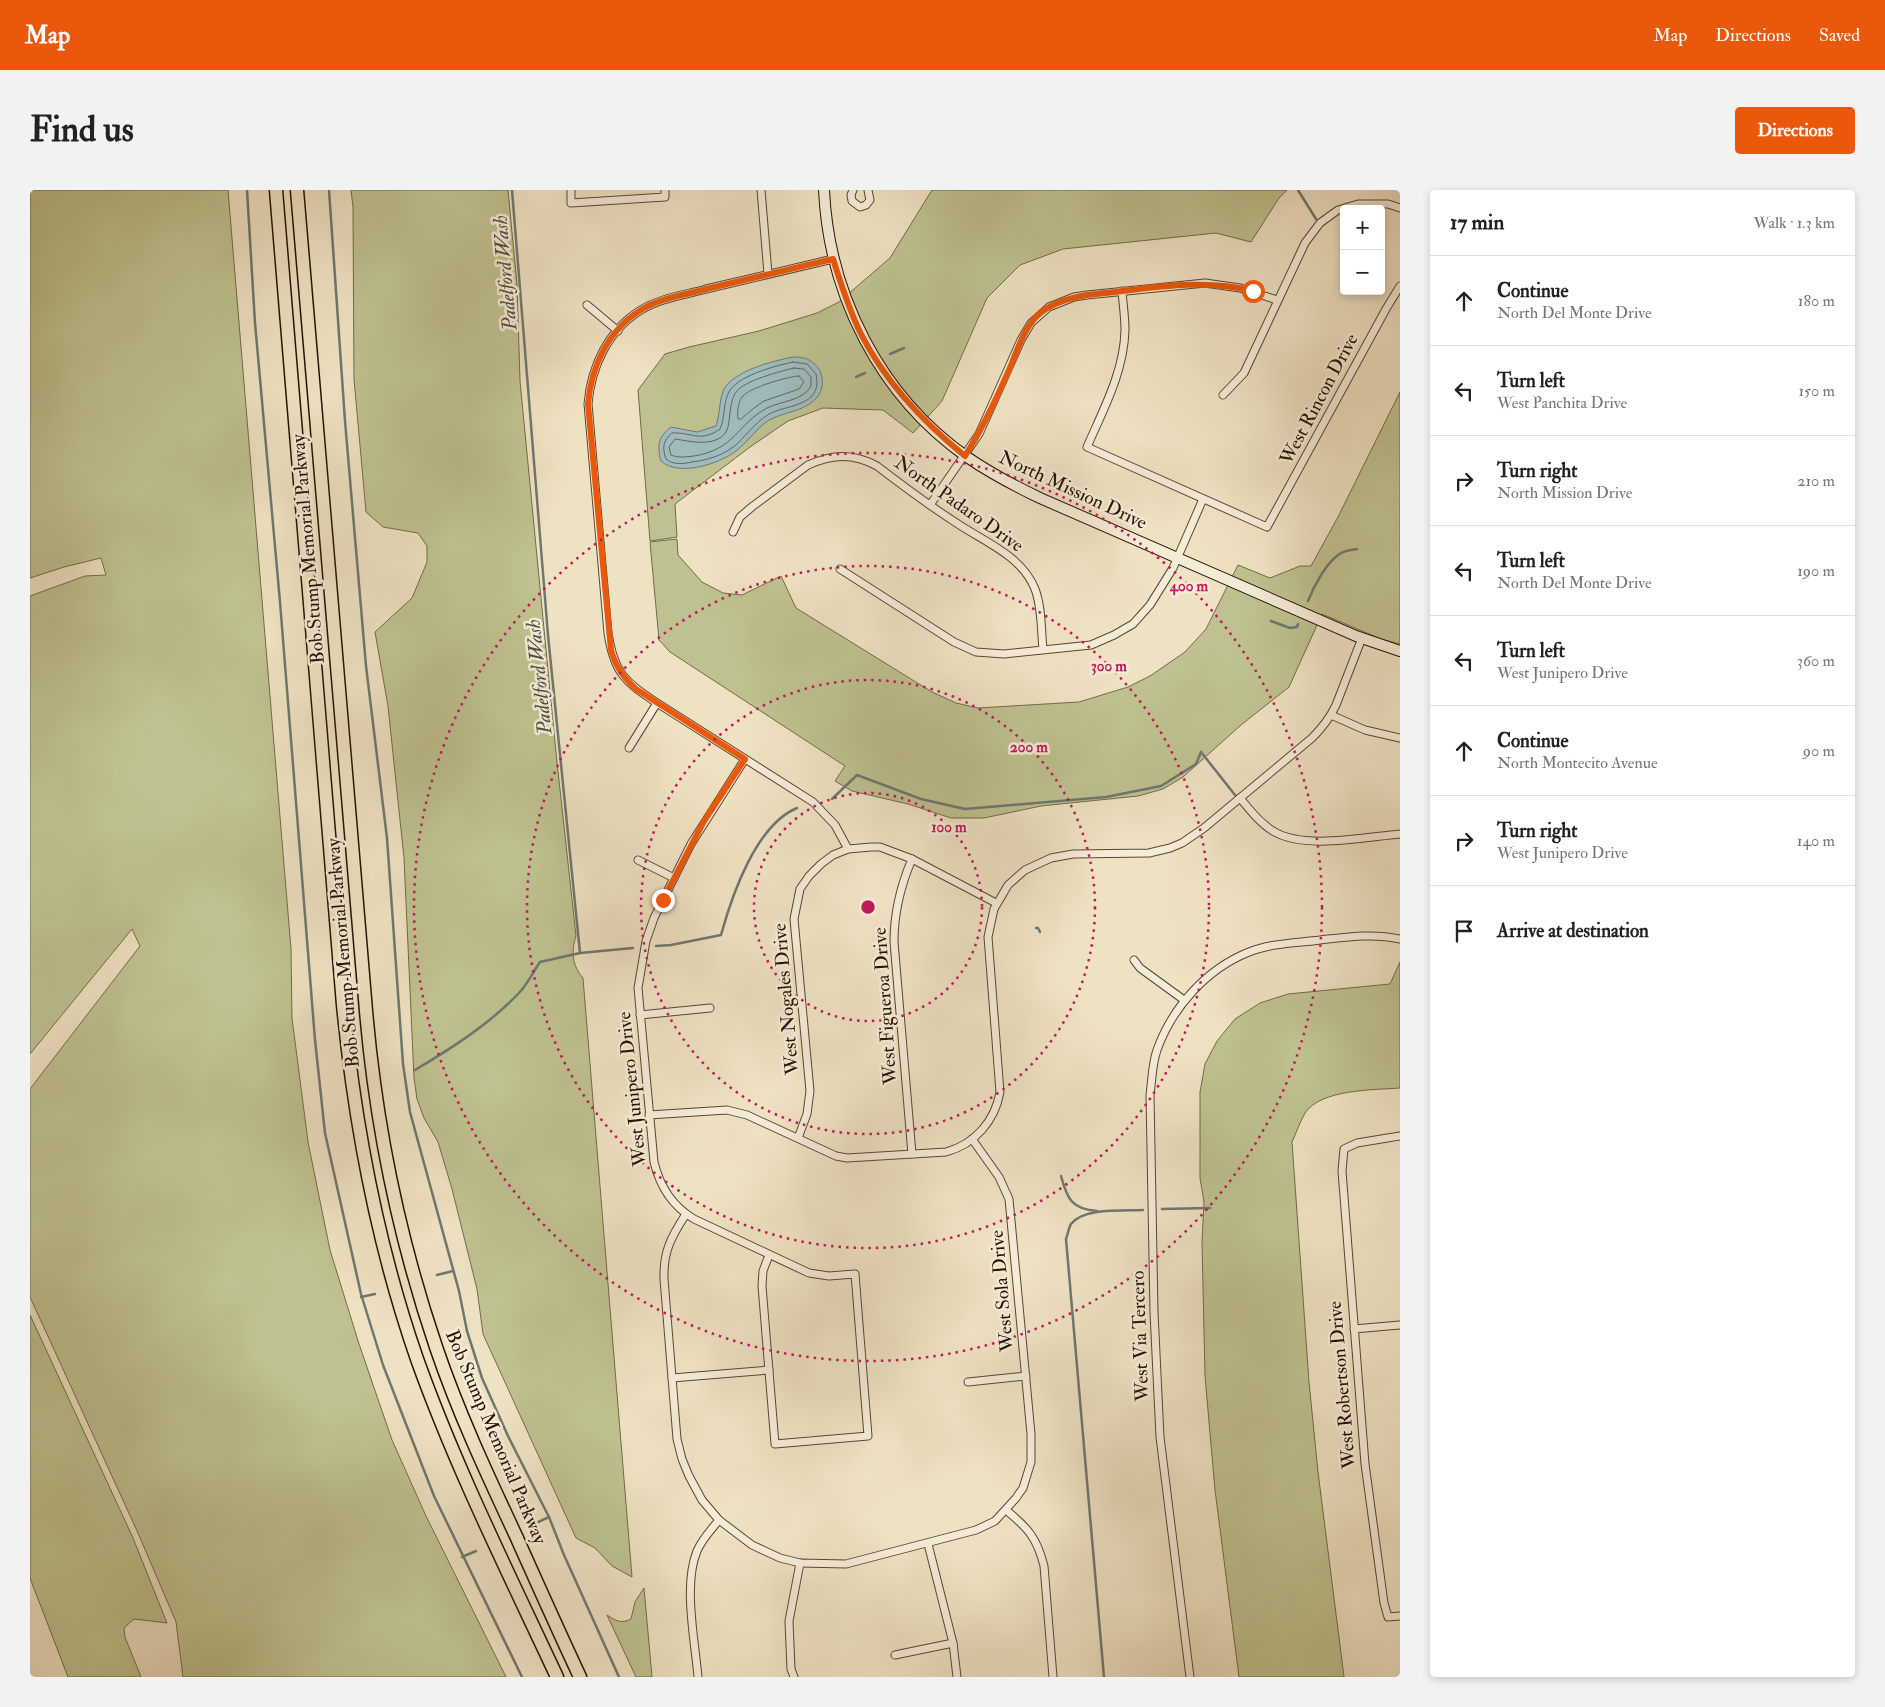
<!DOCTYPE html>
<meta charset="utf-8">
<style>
body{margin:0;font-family:"IM FELL Double Pica",serif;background:#f2f2f2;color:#222}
.controls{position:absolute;right:15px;top:15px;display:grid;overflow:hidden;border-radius:5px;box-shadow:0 2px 8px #0003}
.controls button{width:45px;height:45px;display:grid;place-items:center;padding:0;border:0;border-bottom:1px solid #e0e0e0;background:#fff;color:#222;font:25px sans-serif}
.stop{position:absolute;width:15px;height:15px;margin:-11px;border:4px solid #ea580c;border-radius:50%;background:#fff}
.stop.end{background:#ea580c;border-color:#fff;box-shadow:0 1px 5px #0008}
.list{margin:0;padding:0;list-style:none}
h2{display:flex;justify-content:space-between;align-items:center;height:65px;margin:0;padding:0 20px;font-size:21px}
h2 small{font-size:16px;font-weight:400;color:#767676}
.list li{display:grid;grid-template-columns:32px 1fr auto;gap:15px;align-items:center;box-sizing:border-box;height:90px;padding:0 20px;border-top:1px solid #e0e0e0}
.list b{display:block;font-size:19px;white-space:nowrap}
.list p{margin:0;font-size:16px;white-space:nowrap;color:#767676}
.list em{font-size:16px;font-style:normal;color:#767676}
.icon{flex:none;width:28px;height:28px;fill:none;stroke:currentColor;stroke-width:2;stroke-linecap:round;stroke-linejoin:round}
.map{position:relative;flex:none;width:1370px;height:1487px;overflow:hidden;border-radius:5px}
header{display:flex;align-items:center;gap:30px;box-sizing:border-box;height:70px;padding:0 25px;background:#ea580c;color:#fff}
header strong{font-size:24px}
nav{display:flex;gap:28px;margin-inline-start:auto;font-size:18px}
.intro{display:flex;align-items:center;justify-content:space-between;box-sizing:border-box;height:120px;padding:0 30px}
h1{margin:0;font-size:35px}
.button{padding:12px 22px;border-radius:5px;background:#ea580c;color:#fff;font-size:18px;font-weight:700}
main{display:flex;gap:30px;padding:0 30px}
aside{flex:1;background:#fff;border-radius:5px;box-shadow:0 2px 8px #0003}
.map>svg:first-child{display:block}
.green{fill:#bfc290;stroke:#726a48}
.water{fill:#9fbbbe;stroke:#6e7772}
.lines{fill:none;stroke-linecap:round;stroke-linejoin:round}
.shore{stroke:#62665f;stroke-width:1}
.stream{stroke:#6e7772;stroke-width:2.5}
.street-casing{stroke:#584631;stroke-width:9}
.secondary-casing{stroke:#251200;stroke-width:12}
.highway-casing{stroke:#251200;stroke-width:15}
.street{stroke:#f5ecd8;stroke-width:7}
.secondary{stroke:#f5ecd8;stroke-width:10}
.highway{stroke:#efe2c3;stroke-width:12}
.route{stroke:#ea580c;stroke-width:6}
.ring{fill:none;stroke:#c2185b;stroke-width:2.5;stroke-dasharray:2.5 5}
.labels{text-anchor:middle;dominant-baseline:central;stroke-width:5;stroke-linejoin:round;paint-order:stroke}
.street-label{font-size:19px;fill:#251200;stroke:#f5ecd8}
.water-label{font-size:20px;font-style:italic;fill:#504d42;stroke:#f5ecd8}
.centre{fill:#c2185b;stroke:#f5ecd8;stroke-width:2.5}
.ring-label{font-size:15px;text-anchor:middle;font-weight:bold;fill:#c2185b;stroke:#f5ecd8;stroke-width:5;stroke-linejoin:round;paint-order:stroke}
</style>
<header>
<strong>Map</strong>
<nav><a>Map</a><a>Directions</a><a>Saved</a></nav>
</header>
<div class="intro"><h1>Find us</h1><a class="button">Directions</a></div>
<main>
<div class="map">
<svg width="1370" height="1487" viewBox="0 0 1370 1487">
<rect width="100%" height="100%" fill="#efe2c3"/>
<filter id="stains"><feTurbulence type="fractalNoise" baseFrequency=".004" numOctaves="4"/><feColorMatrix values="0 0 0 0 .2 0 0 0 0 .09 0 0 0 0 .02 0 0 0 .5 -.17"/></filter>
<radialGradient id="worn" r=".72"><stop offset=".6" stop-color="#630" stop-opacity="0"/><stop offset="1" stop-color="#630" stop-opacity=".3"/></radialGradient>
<g class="green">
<path d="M0,0H198L261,759L262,828L278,952L300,1060L329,1154L362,1250L396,1326L476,1487H153L146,1432L108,1343L0,1107V899L110,756L102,739L0,864V406L55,386L76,385L71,368L34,377L0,388Z"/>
<path d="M321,0H478L487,94L490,191L526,563L546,746C541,762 542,775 553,788L602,1387L582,1376L565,1358L546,1348L453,1144L447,1099L422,999L408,952L394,928L387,909L384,888L374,668L358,516L345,442L382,408L397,372V356L388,343L353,337L336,322L324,189L323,17Z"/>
<path d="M902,0H1257L1249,8L1221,52L1186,43L1033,59L990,75L957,108L912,211L883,243L853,220L793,218L758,231L720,257L645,314L647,347L620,351L608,200L635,164L659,157L729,141L787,123L809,112L860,68Z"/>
<path d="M1370,202V454L1351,449L1292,424L1259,497L1211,535L1153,587L1133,599L1108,606L1011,616L954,628H921L878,614L822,601L805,591L815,576L640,462L629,450L620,352L647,349L648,365L672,392L693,403L712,405L751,386L766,418L902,502L926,513L948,518L1049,512L1098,497L1120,486L1155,462L1176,439L1208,375L1240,388L1270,376H1281L1308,327Z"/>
<path d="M1370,772V898C1344,900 1291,899 1275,923C1270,932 1266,943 1262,952L1279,1192L1288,1282L1314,1487H1209L1185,1300L1175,1186L1172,1052L1174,1012L1170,988V902L1175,874L1187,851L1205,829L1230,813L1258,804L1360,794Z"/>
<path d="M0,1125L103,1348L137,1433L104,1429L94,1438L95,1447L111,1487H38L0,1388Z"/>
<path d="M614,1398L622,1487H606L577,1425C586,1431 591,1434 601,1429L605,1412Z"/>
</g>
<path class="water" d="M763,167C774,167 782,169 789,179C792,184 793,191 792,197C786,222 754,220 736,232C725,240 717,253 706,261C689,274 649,287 631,271C627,256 628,247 641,237L667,242L686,236C690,225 689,212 693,201C702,181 743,171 763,167Z"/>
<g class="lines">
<g class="shore">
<path d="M763,172L777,174L786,184C788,193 787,200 782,206C771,217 752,217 739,224C726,232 718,243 708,253C695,265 678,270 662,272C653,274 643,275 636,269C632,258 633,250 642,243C662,242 670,253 690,239C695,228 693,215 698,204C705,186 745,176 763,172Z"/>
<path d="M764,178L774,179L781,187V196C773,211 751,211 737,218C706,235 706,259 664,266C656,267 648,268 641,265L639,257L645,249C659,251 685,258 696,242C699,237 699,229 700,223C701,215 702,207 707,201C714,191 751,181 764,178Z"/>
<path d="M769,186L774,192L769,199L734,211L724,218L711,229H708C707,222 708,211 713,206C719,198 759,186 769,186Z"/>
</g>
<g class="stream">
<path d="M217,0L225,133L250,412L285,850L295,943L331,1104L353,1175L404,1306L492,1487"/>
<path d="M299,0L315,231L336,476L357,648L373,874L380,922L429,1101L437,1141L452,1188L478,1246L519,1327L534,1365L589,1487"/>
<path d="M482,0L518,445L550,763"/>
<path d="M1268,0L1286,29"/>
<path d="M860,164L874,158"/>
<path d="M826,187L835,183"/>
<path d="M1278,411C1284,396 1297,371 1311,363C1316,360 1322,360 1327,359"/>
<path d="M1241,431L1260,438L1267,437L1268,434"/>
<path d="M1171,562L1205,605"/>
<path d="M802,609L827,585L891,609L935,619L1076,607L1131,596L1166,574L1171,562"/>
<path d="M1006,738H1008L1010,742"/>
<path d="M626,756L641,755L691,745C702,705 726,635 767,618"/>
<path d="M385,880C422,858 458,835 488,804C497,795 503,782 510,772L550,763L603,758"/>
<path d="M1031,986C1037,1008 1041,1019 1067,1021"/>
<path d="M1132,1019L1180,1018"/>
<path d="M407,1085L423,1081"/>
<path d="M331,1107L345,1104"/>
<path d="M504,1334L519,1327"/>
<path d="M432,1367L446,1361"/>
<path d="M1074,1487L1036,1049C1038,1044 1038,1039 1041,1034C1054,1017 1094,1021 1113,1020"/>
</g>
<defs>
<g id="street">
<path d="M541,0V13L635,7V0"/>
<path d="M731,0L738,84"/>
<path d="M823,0L821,5L822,11L830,17L836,15L840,10L838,0"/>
<path d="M803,69C761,79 719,89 676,99C655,105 630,108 611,120C578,140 561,177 558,214L578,443C584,483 595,492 627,513L783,612L805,635L818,659"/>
<path d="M1092,101C1093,114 1095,127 1095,140C1094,182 1073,220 1057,257L1237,337L1356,119L1370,96"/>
<path d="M557,115L588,141"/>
<path d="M1193,205L1214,183L1275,53L1290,33L1308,20L1328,14H1358L1370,18"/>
<path d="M900,315L949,244L991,150L1001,133L1019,117L1044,107L1057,105L1175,93L1210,98L1247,110"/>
<path d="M703,342L710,327L723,316L778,275C803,264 823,263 847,276C873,296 900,316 928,334C955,352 992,366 1005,399C1012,417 1011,440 1013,459"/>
<path d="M810,379L924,452L946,462L974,464L1061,455L1084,445L1103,434L1120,415L1143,378L1173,309"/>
<path d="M1301,525L1335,540L1370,548"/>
<path d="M599,558L627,513"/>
<path d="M715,569L661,654L624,728L616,751L608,798L624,972C630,997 642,1016 664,1029L779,1083L799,1086L825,1084L838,1246L745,1254L732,1096L733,1081L739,1065"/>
<path d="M1210,608C1220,620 1230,633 1243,641C1273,660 1335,647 1370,644"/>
<path d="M882,669C870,697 864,722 864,752L882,964"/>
<path d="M608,670L644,688"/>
<path d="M1104,770L1110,778L1154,810"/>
<path d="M610,825L680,818"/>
<path d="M619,925L697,920L717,925L806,966L817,968L916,962C945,954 965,931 970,902L958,747L964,719L978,695L995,680L1021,668L1043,664L1119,663L1140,658L1152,653L1174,638L1282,548C1292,538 1300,528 1306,515L1332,448"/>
<path d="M1370,946L1327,953L1314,959L1312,981L1335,1274L1354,1413L1358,1427L1370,1426"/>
<path d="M768,948L777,924L780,901L764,729L770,699L779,686L791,674L803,665L818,659L841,657H850L882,669L966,713"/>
<path d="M656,1024C641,1047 633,1062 634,1089L647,1249L652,1269L659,1286L672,1310L689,1330L722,1355L750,1368L770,1373L816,1374L946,1340L965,1331L986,1308L993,1298L1001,1272V1244L979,1009L969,987L942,949"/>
<path d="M1324,1139L1370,1135"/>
<path d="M642,1188L739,1180"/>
<path d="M938,1192L996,1186"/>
<path d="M976,1320C998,1338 1007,1348 1014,1376L1023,1487"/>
<path d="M898,1354L923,1453L927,1487"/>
<path d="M865,1465L923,1453"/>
<path d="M668,1487C665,1451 653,1395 667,1361C672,1349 681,1340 689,1330"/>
<path d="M764,1487L761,1479L759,1431L770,1373"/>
<path d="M1160,1487L1130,1247L1124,1122L1120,905C1122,890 1122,874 1127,860C1142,818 1176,779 1219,762C1241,753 1267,753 1290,750C1317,747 1343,743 1370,749"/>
</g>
<path id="secondary" d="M794,0C799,105 850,206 937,267C960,283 985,296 1010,308L1326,446L1370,461"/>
<g id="highway">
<path d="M246,0L313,815C325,936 347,1054 387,1169C426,1278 478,1382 527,1487"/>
<path d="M267,0L336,821C346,936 369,1048 406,1157C428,1222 457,1284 486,1346C507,1393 528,1440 550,1487"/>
</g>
</defs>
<use href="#street" class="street-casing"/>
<use href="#secondary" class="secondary-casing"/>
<use href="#highway" class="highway-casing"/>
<use href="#street" class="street"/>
<use href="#secondary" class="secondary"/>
<use href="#highway" class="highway"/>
</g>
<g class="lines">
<path class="route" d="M633,710L674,631L715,569L606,499C593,487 586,477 581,460L558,214C561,177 578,140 611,120C630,108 655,105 676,99C719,89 761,79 803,69C811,94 819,120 831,144C856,193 893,232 935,266C953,238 966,210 979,180C987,162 993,139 1008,125C1021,113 1039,108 1057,105C1112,100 1168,87 1223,101"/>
</g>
<g class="ring">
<circle cx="838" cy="717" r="114"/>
<circle cx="838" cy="717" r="227"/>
<circle cx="838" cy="717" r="341"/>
<circle cx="838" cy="717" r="454"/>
</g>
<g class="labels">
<g class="street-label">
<text transform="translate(1289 209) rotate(-62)">West Rincon Drive</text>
<text transform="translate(1043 300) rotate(25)">North Mission Drive</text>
<text transform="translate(929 314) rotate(35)">North Padaro Drive</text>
<text transform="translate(278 359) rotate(-95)">Bob Stump Memorial Parkway</text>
<text transform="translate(313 763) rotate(-95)">Bob Stump Memorial Parkway</text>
<text transform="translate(756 809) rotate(-95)">West Nogales Drive</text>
<text transform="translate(855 816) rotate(-94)">West Figueroa Drive</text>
<text transform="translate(602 899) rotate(-96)">West Junipero Drive</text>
<text transform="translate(972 1101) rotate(-95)">West Sola Drive</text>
<text transform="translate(1110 1146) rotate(-92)">West Via Tercero</text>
<text transform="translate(1312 1195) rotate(-95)">West Robertson Drive</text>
<text transform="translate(466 1247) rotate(67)">Bob Stump Memorial Parkway</text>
</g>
<g class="water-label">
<text transform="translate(475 83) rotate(-95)">Padelford Wash</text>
<text transform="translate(509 487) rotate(-96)">Padelford Wash</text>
</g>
</g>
<circle cx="838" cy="717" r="8" class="centre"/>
<g class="ring-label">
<text x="1159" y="401">400 m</text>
<text x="1079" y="481">300 m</text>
<text x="999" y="562">200 m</text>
<text x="919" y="642">100 m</text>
</g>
<rect width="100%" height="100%" filter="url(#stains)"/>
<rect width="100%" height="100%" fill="url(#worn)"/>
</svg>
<div class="controls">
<button>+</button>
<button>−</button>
</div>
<div class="stop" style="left:1223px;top:101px"></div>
<div class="stop end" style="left:633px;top:710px"></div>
</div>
<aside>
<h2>17 min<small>Walk · 1.3 km</small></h2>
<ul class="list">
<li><svg class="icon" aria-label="ahead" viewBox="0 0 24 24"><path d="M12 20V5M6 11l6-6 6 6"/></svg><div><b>Continue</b><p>North Del Monte Drive</p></div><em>180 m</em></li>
<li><svg class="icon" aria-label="left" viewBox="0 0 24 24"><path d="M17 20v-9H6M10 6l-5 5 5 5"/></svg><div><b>Turn left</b><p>West Panchita Drive</p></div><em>150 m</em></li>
<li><svg class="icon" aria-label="right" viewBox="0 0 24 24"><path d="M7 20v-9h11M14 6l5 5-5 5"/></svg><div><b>Turn right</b><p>North Mission Drive</p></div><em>210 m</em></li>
<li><svg class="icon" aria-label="left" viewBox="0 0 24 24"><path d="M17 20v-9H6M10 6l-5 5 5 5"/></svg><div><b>Turn left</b><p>North Del Monte Drive</p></div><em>190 m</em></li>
<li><svg class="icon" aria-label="left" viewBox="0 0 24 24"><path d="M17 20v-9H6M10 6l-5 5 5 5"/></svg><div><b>Turn left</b><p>West Junipero Drive</p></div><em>360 m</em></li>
<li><svg class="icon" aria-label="ahead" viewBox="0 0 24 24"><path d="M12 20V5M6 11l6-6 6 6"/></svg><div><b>Continue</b><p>North Montecito Avenue</p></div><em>90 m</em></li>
<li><svg class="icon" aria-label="right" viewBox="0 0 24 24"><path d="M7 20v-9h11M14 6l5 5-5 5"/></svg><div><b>Turn right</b><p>West Junipero Drive</p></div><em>140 m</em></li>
<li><svg class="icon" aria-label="arrive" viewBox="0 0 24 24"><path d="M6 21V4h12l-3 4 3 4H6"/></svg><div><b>Arrive at destination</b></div></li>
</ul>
</aside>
</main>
